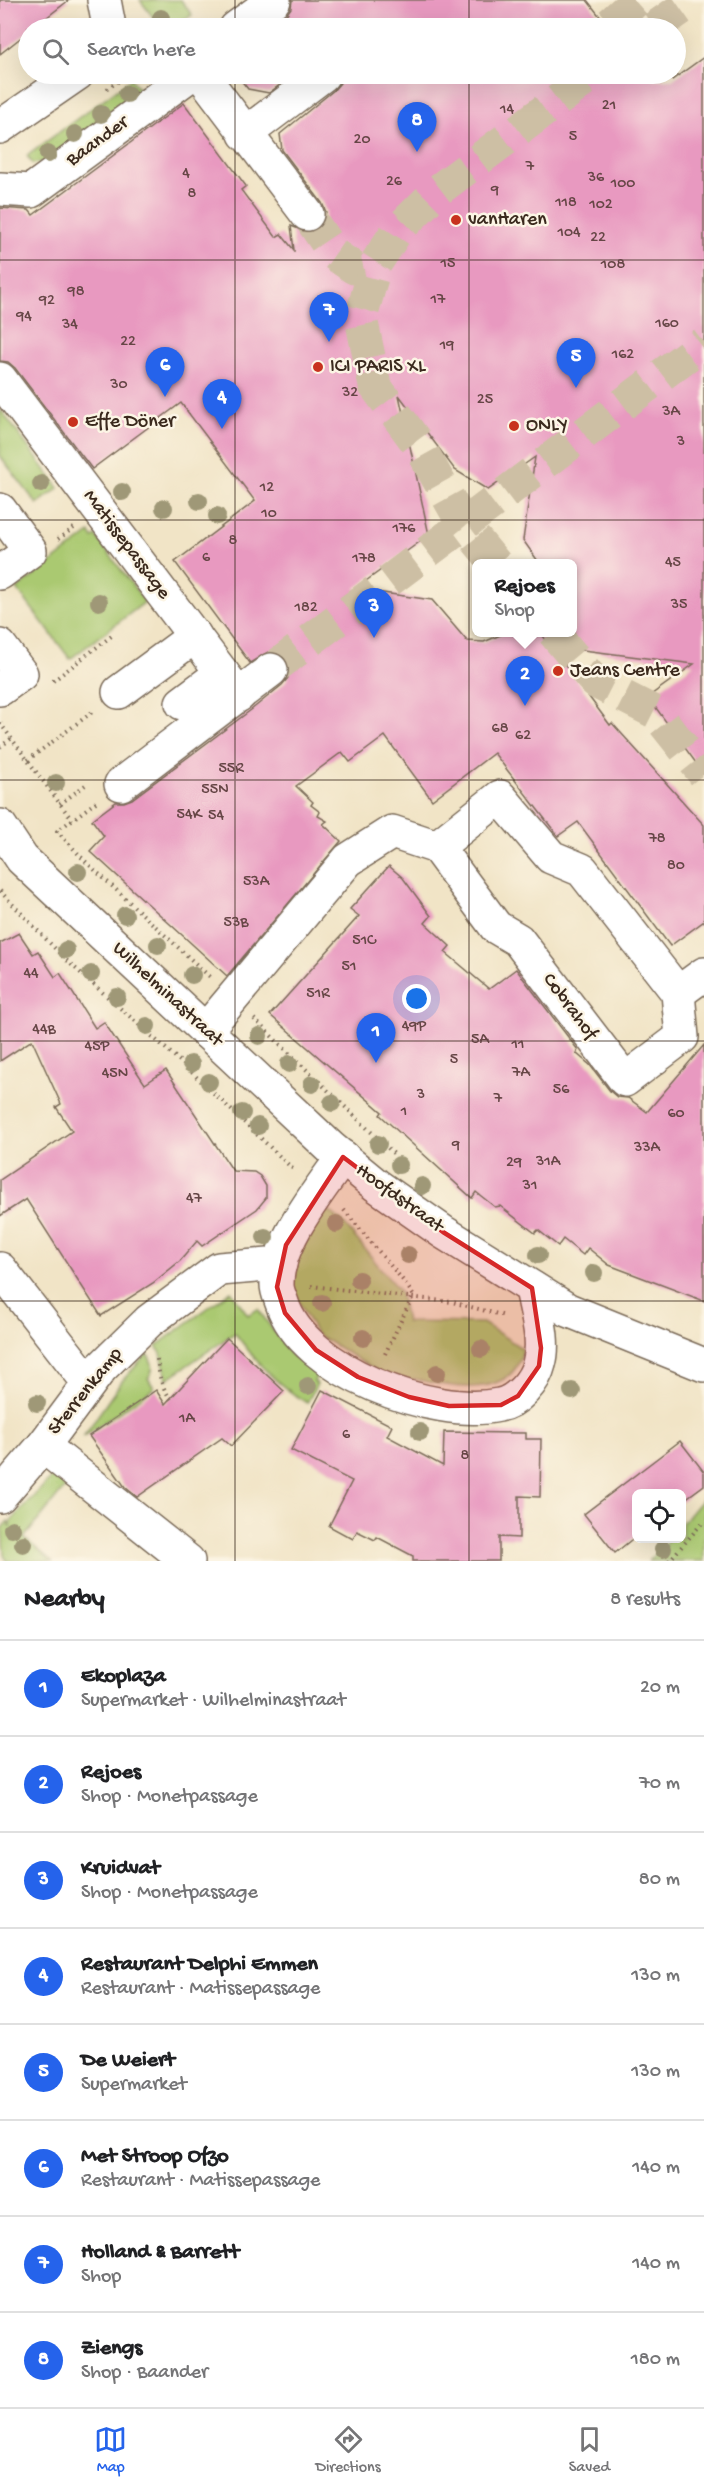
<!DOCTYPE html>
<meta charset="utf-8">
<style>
body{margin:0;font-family:"Gochi Hand",sans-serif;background:#f2f2f2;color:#202124}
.controls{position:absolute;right:18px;bottom:18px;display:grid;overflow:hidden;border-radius:9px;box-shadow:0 6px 24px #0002}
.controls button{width:54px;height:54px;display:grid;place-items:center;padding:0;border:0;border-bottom:2px solid #e0e0e0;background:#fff;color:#202124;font:30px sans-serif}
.you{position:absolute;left:417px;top:999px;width:21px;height:21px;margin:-15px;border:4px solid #fff;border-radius:50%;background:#1a73e8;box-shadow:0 0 0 9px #1a73e833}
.badge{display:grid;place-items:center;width:39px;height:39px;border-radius:50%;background:#2563eb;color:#fff;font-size:20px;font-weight:700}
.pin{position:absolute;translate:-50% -50px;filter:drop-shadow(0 2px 3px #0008)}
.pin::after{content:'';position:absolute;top:32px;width:21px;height:18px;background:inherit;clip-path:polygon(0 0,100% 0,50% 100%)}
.popup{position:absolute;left:472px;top:559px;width:105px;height:78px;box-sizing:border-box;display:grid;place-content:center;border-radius:9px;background:#fff;filter:drop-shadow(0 2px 4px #0005);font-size:20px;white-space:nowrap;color:#757577}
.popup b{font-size:22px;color:#202124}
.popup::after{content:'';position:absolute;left:50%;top:100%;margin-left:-12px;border:12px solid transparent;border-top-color:#fff}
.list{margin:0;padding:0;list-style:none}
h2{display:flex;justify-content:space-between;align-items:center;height:78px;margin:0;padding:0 24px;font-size:26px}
h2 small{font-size:20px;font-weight:400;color:#757577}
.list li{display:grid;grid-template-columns:39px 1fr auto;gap:18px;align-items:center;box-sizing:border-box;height:96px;padding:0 24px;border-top:2px solid #e0e0e0}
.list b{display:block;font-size:22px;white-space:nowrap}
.list p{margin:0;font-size:20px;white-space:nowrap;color:#757577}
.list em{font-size:20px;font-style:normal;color:#757577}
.icon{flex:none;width:33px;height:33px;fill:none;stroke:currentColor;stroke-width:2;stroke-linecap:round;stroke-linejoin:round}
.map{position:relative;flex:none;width:704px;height:1561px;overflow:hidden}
.search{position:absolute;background:#fff;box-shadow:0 6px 24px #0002;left:18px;right:18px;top:18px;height:66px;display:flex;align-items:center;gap:15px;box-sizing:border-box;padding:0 21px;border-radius:33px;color:#757577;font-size:22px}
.sheet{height:846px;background:#fff}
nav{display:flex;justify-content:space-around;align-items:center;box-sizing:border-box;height:84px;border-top:2px solid #e0e0e0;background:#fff;font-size:16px;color:#757577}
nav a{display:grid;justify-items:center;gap:3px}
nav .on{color:#2563eb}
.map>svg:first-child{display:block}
.green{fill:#aac971;stroke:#727a48;stroke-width:1.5}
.building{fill:#e899c0;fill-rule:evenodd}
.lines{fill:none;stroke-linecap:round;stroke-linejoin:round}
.minor-tunnel{stroke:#cdbfa4;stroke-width:33;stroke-dasharray:33 16;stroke-linecap:butt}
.minor-casing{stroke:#7b6b59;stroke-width:36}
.path{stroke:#7b6b59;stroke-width:4;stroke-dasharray:1.5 4.5;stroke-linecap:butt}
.minor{stroke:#fff;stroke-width:33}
.tree{fill:#9f9877}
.marked{fill:#d62828;fill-opacity:0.2;stroke:#d62828;stroke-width:4.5;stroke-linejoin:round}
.grid{fill:none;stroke:#3b2a1e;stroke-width:1.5;stroke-opacity:0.55}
.poi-dot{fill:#c8321e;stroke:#fcf5e5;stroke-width:2}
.labels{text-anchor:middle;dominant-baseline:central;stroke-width:5;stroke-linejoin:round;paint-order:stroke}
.number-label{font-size:16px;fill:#664646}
.street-label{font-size:20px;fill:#3b2a1e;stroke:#fcf5e5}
.poi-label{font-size:20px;fill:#3b2a1e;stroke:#fcf5e5;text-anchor:start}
</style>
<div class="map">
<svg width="704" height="1561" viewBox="0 0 704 1561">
<rect width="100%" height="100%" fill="#fcf5e5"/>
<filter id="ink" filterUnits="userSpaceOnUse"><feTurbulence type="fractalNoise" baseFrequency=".0167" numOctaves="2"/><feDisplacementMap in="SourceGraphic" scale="12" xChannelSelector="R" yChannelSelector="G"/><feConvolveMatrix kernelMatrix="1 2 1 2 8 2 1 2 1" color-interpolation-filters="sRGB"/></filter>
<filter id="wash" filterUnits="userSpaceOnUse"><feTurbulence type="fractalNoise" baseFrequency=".008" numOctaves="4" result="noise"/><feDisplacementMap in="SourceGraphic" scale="24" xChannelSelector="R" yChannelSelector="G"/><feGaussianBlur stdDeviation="1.35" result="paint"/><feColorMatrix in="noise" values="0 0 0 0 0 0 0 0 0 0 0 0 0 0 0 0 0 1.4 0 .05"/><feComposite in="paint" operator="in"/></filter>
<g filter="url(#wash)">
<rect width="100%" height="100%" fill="#f1e4c6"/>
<g class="green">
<path d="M140,0H181L192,15L172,28H161Z"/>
<path d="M131,79L146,99L70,156L33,164L27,156Z"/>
<path d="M0,409L59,488L37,504L0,456Z"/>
<path d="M90,533L93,538L96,536L145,602L70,659L17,589Z"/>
<path d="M323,1206L341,1220L400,1292L406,1322L483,1323L523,1349C514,1401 450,1387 414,1379L404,1385L390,1379L316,1334L293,1291L294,1264Z"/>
<path d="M231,1291L248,1315L258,1309L290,1354L318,1374L314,1381L317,1384L307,1403C273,1382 258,1364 235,1333L167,1379L161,1353L156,1346Z"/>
<path d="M147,1354C153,1362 155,1370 148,1378L154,1388L83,1437L122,1381Z"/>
<path d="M57,1471L70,1481L24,1538L52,1561H7L4,1554L2,1528L8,1521L10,1528V1522Z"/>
<path d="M704,1497V1561H649L669,1539L682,1538V1523Z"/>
</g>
<g id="blocks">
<g class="building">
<path d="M0,0H69L33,28H28V32L0,54Z"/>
<path d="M292,0H587L609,28H267L286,15L291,8Z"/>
<path d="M704,57V774L648,697L694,664L551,646L610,725L612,723L704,825V921L670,946L578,822L558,836L494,753L432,800L385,736L350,762L342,752L296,786L313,802L311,805L320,812L318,816L327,821L323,824L341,841L227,976L90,851L104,836L92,820L116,802H124L132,799L251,710L282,685L288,678L289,667L286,658L278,653L268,652L250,663L175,562L255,501L181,403L92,469L15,368L8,362L0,361V208L29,210L33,215L184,103L246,186L241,190L276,237L281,234L294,250L291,226L309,233L318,229L324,222L326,212L322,203L282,150L280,134L334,90L340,83L342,74H644L653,79L672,80ZM399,395L455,470L488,490L535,457L523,540L540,564H573V633H556L546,640L541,633H505L484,642L467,641L432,600L355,589L429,535Z"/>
<path d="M236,74H294L269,93L248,89Z"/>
<path d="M389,866L403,878L431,916L425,923L450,946L445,952L489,989L516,969L578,1050L576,1053L590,1065L610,1091L617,1097L628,1098L647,1112L704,1045V1301L609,1265L588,1248L583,1255L563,1239L558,1246L538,1230L535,1233L500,1206L495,1207L476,1192L472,1198L380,1115L382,1112L270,1015L359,916L350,909Z"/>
<path d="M19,933L33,954L38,951L55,977L60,973L95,1028L104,1022L145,1084L166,1070L233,1171L254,1172L260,1176L266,1186V1198L257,1209L202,1246L197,1241L180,1261L153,1283L101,1316L26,1199L0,1216V1180L72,1131L56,1107L61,1104L32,1040L0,1061V943Z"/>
<path d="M227,1338L284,1391L231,1446L222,1438L137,1497L125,1487L89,1436L156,1390L165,1404Z"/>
<path d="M322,1390L392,1426L387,1436L443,1466L444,1432L526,1433V1439H541L540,1497L519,1496V1538L499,1537V1561H413V1556L377,1537L375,1540L357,1531L353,1539L329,1526L352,1481L291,1450Z"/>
<path d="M680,1441L704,1472V1485L681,1502V1494H636V1536L615,1553L584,1514Z"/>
</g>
</g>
</g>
<g filter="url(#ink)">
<use href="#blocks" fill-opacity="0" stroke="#7b6b59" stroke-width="1.5"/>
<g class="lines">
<g class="minor-tunnel">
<path d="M612,0L637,28"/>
<path d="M654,28L694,0"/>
<path d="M307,214L334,254L354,268L376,263"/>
<path d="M496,564L463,524L418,444L375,386L361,318L376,263L397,231L437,191L593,74"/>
<path d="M553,632L595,682L656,713L704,774"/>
<path d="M271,670L704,343"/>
</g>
<defs>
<g id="minor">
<path d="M104,0L108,21"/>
<path d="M236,28L274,0"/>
<path d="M201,74L307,214"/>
<path d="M0,127L77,74"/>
<path d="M245,134L323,75"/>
<path d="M0,189L31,191L191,74"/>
<path d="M0,379L239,695"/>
<path d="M0,510L30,551L0,573"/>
<path d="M0,646L21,674L0,689"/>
<path d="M119,692L195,636"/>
<path d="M182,703L222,673"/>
<path d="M121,784L271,670"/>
<path d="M0,826L22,859L331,1148L376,1185L443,1232L568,1310L704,1365"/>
<path d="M678,993L704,974"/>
<path d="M205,1031L348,860L392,832L437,847L496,927L518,940L625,1080L682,1037L678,993L582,870L551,857L500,797L437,847"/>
<path d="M343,1157C319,1191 276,1243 277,1285C277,1291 280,1297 282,1303C303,1371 434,1419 499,1405C517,1402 535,1381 539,1364C546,1340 536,1312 532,1288"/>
<path d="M0,1269L89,1383"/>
<path d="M43,1446L188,1561"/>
<path d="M0,1496L43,1446L101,1368L149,1321L219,1269L280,1264"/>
</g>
</defs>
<use href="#minor" class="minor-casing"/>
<g class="path">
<path d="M107,89L129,74"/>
<path d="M58,539L74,528"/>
<path d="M53,681L114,634"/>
<path d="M0,723L72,820"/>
<path d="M0,747L12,738"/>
<path d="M28,760L95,710"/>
<path d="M96,802L57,831L84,860L210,977"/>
<path d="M60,804L88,783"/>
<path d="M0,891L66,960L182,1063L294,1170"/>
<path d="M254,1019L396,1156"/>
<path d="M344,1210L406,1284L415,1298"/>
<path d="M311,1286L452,1302L505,1316"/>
<path d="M385,1354L412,1298"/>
<path d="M157,1359C160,1379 160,1384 172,1401"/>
<path d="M669,1561L704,1521"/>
</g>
<use href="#minor" class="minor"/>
</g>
<g class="tree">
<circle cx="161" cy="18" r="9"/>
<circle cx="127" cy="94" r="9"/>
<circle cx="101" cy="114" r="9"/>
<circle cx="75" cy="134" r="9"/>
<circle cx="48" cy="154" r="9"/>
<circle cx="41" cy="484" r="9"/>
<circle cx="122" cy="492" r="9"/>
<circle cx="199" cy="501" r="9"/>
<circle cx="164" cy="508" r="9"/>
<circle cx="217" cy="516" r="9"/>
<circle cx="99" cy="602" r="9"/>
<circle cx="56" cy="783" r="9"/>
<circle cx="78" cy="872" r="9"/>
<circle cx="125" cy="915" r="9"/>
<circle cx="158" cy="945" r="9"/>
<circle cx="66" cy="950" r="9"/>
<circle cx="91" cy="974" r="9"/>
<circle cx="192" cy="975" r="9"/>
<circle cx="117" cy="997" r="9"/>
<circle cx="147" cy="1026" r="9"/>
<circle cx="259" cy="1036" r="9"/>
<circle cx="191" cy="1064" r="9"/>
<circle cx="289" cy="1064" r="9"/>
<circle cx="209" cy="1082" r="9"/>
<circle cx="312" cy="1084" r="9"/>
<circle cx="332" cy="1103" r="9"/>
<circle cx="242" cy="1113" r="9"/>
<circle cx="258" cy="1126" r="9"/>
<circle cx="378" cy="1144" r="9"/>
<circle cx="399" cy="1165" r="9"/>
<circle cx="422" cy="1186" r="9"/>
<circle cx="336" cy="1224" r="9"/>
<circle cx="265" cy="1237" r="9"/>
<circle cx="408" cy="1255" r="9"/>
<circle cx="538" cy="1255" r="9"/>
<circle cx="594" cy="1273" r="9"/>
<circle cx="359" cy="1280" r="9"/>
<circle cx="322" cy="1303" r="9"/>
<circle cx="363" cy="1338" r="9"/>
<circle cx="481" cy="1349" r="9"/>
<circle cx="437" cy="1373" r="9"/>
<circle cx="308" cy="1386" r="9"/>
<circle cx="572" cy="1391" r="9"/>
<circle cx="37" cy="1403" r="9"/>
<circle cx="420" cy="1432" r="9"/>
<circle cx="12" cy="1529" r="9"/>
<circle cx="23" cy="1544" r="9"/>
<circle cx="663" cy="1549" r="9"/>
</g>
</g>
<path class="marked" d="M343,1157L443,1232L532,1288L541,1348L539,1366L518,1396L501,1405L449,1406L409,1397L358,1377L316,1350L285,1313L277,1287L286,1245Z"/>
<path class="grid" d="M235,0V28M469,0V28M235,74V1561M469,74V1561M0,260H704M0,520H704M0,780H704M0,1041H704M0,1301H704"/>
<g class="poi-dot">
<circle cx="456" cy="220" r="6"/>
<circle cx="318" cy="367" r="6"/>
<circle cx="73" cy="422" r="6"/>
<circle cx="514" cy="426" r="6"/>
<circle cx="558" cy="671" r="6"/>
</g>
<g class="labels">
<g class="number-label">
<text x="609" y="106">21</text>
<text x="507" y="110">14</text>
<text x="573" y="137">5</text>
<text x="362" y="140">20</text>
<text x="530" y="167">7</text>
<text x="186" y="174">4</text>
<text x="596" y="178">36</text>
<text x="394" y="182">26</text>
<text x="623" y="184">100</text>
<text x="495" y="191">9</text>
<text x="192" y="194">8</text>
<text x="566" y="203">118</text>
<text x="601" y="205">102</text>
<text x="569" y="233">104</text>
<text x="598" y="238">22</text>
<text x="448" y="264">15</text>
<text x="613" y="265">108</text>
<text x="76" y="292">98</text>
<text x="438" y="300">17</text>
<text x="47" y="301">92</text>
<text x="24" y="317">94</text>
<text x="667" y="324">160</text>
<text x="70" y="325">34</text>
<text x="128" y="342">22</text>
<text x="447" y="346">19</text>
<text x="623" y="355">162</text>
<text x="119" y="385">30</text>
<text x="350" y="393">32</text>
<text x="485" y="400">25</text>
<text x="671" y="412">3A</text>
<text x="681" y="442">3</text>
<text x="267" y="488">12</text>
<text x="269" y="514">10</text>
<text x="404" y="529">176</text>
<text x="233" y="541">8</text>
<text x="206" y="558">6</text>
<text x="364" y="559">178</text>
<text x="673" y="563">45</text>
<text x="679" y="605">35</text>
<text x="306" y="608">182</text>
<text x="500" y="729">68</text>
<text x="523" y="736">62</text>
<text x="231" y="769">55R</text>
<text x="215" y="790">55N</text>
<text x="189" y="815">54K</text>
<text x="216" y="816">54</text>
<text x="657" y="839">78</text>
<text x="676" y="866">80</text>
<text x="256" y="882">53A</text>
<text x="236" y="923">53B</text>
<text x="364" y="941">51C</text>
<text x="349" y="967">51</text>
<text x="31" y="974">44</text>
<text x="318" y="994">51R</text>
<text x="414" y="1027">49P</text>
<text x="44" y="1030">44B</text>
<text x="480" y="1040">5A</text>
<text x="518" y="1045">11</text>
<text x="97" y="1047">45P</text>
<text x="454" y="1060">5</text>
<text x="521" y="1073">7A</text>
<text x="115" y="1074">45N</text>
<text x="561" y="1090">56</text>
<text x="421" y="1095">3</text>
<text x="498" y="1099">7</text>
<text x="404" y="1112">1</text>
<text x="676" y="1114">60</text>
<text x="456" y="1146">9</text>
<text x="647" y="1148">33A</text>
<text x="548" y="1162">31A</text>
<text x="514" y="1163">29</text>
<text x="530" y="1186">31</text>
<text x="194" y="1199">47</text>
<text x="187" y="1419">1A</text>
<text x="346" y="1435">6</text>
<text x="465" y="1456">8</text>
</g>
<g class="street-label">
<text transform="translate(98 142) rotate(-36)">Baander</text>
<text transform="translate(126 545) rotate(53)">Matissepassage</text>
<text transform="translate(167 995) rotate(43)">Wilhelminastraat</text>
<text transform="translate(569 1007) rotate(53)">Cobrahof</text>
<text transform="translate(399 1199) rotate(36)">Hoofdstraat</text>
<text transform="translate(86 1392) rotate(-51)">Sterrenkamp</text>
</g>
<g class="poi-label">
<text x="468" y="220">vanHaren</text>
<text x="330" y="367">ICI PARIS XL</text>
<text x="85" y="422">Effe Döner</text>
<text x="526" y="426">ONLY</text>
<text x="570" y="671">Jeans Centre</text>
</g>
</g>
</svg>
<div class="controls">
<button><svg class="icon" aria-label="locate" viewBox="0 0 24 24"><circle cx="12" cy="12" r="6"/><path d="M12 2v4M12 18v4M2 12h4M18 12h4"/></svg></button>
</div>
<div class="you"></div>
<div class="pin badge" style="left:376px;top:1063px">1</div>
<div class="pin badge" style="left:525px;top:706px">2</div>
<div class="popup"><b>Rejoes</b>Shop</div>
<div class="pin badge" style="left:374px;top:638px">3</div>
<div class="pin badge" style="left:222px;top:429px">4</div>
<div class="pin badge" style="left:576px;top:388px">5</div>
<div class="pin badge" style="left:165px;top:397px">6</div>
<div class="pin badge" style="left:329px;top:342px">7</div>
<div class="pin badge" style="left:417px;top:152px">8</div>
<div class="search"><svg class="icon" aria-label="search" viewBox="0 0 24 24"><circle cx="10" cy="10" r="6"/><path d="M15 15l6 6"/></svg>Search here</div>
</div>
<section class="sheet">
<h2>Nearby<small>8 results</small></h2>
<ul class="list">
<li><span class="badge">1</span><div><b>Ekoplaza</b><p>Supermarket · Wilhelminastraat</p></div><em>20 m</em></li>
<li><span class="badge">2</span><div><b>Rejoes</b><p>Shop · Monetpassage</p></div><em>70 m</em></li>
<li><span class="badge">3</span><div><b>Kruidvat</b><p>Shop · Monetpassage</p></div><em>80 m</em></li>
<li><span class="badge">4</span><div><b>Restaurant Delphi Emmen</b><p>Restaurant · Matissepassage</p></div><em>130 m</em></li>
<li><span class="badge">5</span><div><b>De Weiert</b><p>Supermarket</p></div><em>130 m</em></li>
<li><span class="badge">6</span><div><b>Met Stroop Ofzo</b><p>Restaurant · Matissepassage</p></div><em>140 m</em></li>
<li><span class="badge">7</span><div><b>Holland &amp; Barrett</b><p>Shop</p></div><em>140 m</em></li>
<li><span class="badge">8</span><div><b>Ziengs</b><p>Shop · Baander</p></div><em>180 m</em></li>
</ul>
</section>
<nav>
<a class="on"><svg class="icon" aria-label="map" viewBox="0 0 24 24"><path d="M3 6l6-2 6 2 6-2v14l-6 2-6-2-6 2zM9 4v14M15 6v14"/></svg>Map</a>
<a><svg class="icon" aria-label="directions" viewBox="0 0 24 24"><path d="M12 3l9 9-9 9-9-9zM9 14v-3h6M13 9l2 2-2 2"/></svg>Directions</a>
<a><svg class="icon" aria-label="saved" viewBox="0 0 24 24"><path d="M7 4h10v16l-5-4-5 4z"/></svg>Saved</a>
</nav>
